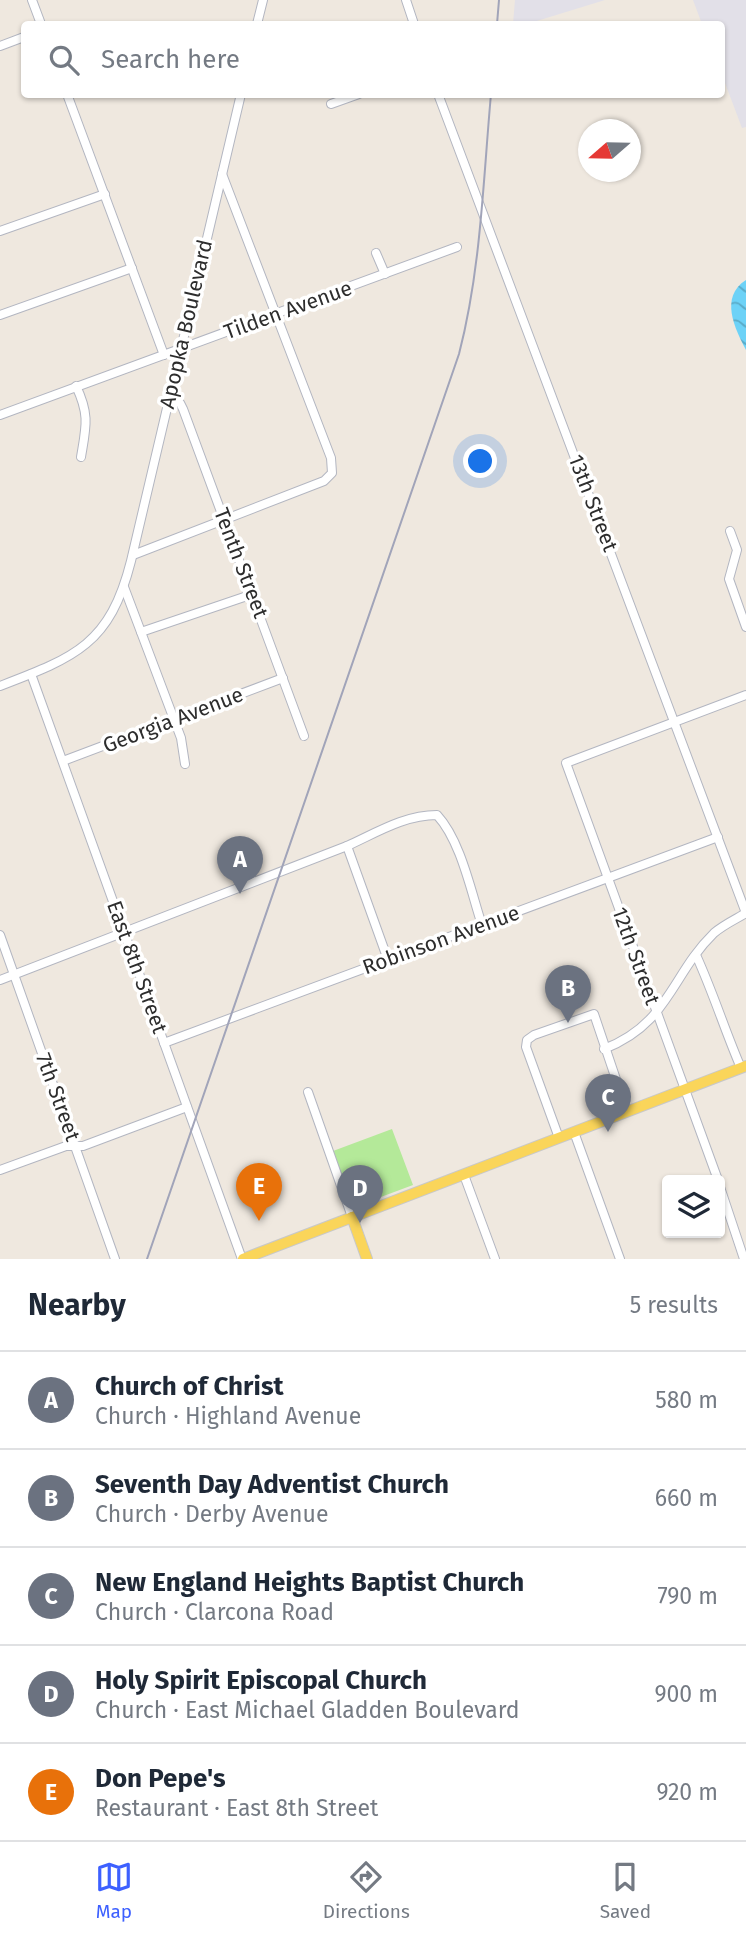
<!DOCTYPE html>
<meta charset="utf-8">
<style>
body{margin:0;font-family:"Fira Sans",sans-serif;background:#f2f2f3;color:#1f2937}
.controls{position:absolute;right:21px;bottom:21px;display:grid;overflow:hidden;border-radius:7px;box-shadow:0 2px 5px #0004}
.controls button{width:63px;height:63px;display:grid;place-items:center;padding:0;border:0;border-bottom:2px solid #e0e1e3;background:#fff;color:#1f2937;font:35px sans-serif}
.compass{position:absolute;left:578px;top:119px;width:63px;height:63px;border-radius:50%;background:#fff;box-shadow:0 2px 5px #0004;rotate:250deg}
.you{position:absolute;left:481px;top:462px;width:24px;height:24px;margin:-18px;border:5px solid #fff;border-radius:50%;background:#1a73e8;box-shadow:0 0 0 10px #1a73e833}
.badge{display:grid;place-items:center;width:46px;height:46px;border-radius:50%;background:#3d60ff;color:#fff;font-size:23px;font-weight:700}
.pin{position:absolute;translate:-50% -58px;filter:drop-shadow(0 2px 4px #0008)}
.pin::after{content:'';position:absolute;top:37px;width:24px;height:21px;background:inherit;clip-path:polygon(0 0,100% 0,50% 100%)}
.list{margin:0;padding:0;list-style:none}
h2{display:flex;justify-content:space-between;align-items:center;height:91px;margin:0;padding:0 28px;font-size:30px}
h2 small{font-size:23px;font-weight:400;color:#747a83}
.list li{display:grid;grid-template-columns:46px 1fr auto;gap:21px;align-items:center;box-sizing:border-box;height:98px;padding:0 28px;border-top:2px solid #e0e1e3}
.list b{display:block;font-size:26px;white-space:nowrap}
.list p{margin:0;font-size:23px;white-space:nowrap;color:#747a83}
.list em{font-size:23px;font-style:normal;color:#747a83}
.icon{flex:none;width:38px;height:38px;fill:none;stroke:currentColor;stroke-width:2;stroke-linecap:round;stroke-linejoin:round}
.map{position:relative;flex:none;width:746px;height:1259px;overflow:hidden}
.search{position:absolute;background:#fff;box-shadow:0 2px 5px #0004;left:21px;right:21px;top:21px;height:77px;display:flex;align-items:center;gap:18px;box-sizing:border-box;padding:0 24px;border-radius:7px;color:#747a83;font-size:26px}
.sheet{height:581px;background:#fff}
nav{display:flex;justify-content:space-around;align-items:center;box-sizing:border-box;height:98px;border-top:2px solid #e0e1e3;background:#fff;font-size:19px;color:#747a83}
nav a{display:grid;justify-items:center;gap:4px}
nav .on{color:#3d60ff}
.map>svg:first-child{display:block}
.industrial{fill:#e2e0e8}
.garden{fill:#b4e999}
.water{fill:url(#water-waves)}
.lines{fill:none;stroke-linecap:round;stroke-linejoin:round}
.minor-casing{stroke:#b3b6c1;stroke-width:10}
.major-casing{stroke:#c8c8c8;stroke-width:12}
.minor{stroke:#fff;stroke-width:8}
.major{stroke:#fad55a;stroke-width:10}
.rail{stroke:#a1a4b9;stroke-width:2}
.labels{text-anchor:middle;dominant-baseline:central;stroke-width:7;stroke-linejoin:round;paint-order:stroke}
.street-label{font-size:21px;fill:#2d2d2d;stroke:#fff}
</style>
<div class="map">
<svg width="746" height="1259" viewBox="0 0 746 1259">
<defs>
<pattern id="water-waves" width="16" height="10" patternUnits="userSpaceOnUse" patternTransform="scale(1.75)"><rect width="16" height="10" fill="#6dd2f7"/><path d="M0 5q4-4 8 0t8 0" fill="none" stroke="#5aabc8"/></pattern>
</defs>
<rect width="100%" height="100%" fill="#efe8df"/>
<g class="industrial">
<path d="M515,0H605L527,24H513Z"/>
<path d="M693,0H746V127L742,128L722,75V24H702Z"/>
</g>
<path class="garden" d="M392,1129L413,1185L354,1207L333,1151Z"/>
<path class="water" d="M746,280V350C735,329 719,297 746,280Z"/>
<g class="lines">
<defs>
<g id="minor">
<path d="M32,0L41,24"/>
<path d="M406,0L414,24"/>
<path d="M257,24L263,0"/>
<path d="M0,46L24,37"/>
<path d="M67,94L164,355"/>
<path d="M438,94L746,913"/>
<path d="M331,104L359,94"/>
<path d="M0,231L105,194"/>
<path d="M376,253L385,274"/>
<path d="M0,315L132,268"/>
<path d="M76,386C90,415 86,427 81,457"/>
<path d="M169,400L180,403L183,409L304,736"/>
<path d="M0,415L457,247"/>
<path d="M730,531L737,550L729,579L746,627"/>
<path d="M133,555L324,481L332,473L331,458L222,174"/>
<path d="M124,587L181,738L185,764"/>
<path d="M141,632L253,594"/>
<path d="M31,674L242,1259"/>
<path d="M0,686C76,657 110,644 131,561L241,94"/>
<path d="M63,761L283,678"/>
<path d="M347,846L388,960"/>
<path d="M0,935L115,1259"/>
<path d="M696,955C713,992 725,1031 741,1068"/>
<path d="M0,980L347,846C376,833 404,815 437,815C461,841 471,892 482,925"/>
<path d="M164,1043L718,837"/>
<path d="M604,1049C669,1024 671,975 714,933C723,925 736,919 746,913"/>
<path d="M308,1092L352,1217"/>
<path d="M574,1132L620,1259"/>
<path d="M559,1138L526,1047L527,1040L534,1035L594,1014L627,1112"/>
<path d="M0,1170L66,1146H83L187,1107"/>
<path d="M464,1175L495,1259"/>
<path d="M718,1180L566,763L746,695"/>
<path d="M720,1187L744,1259"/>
</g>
<g id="major">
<path d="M352,1217L367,1259"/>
<path d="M243,1259L746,1066"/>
</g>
</defs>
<use href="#minor" class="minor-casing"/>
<use href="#major" class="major-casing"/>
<use href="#minor" class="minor"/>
<use href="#major" class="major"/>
<g class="rail">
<path d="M497,24L499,0"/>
<path d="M147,1259L459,354C481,269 483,182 491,94"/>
</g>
</g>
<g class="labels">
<g class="street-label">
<text transform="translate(288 310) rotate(-20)">Tilden Avenue</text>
<text transform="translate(186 324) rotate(-77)">Apopka Boulevard</text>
<text transform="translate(593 503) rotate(69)">13th Street</text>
<text transform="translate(241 563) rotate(69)">Tenth Street</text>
<text transform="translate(173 720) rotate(-21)">Georgia Avenue</text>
<text transform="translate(441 940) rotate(-20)">Robinson Avenue</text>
<text transform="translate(636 956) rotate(70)">12th Street</text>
<text transform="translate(137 967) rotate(70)">East 8th Street</text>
<text transform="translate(58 1097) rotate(70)">7th Street</text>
</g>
</g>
</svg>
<div class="controls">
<button><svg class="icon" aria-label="layers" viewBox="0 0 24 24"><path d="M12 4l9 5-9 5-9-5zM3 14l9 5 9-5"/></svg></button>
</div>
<svg class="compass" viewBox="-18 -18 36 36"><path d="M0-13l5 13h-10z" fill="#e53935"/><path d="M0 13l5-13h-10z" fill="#747a83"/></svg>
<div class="you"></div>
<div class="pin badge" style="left:240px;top:894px;background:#6b7280">A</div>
<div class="pin badge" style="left:568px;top:1023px;background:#6b7280">B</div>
<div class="pin badge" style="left:608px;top:1132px;background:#6b7280">C</div>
<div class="pin badge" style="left:360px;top:1223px;background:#6b7280">D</div>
<div class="pin badge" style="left:259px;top:1221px;background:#e8710a">E</div>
<div class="search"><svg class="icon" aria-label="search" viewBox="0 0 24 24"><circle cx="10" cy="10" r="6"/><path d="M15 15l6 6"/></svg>Search here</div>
</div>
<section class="sheet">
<h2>Nearby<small>5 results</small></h2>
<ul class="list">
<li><span class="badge" style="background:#6b7280">A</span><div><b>Church of Christ</b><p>Church · Highland Avenue</p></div><em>580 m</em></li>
<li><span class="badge" style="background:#6b7280">B</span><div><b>Seventh Day Adventist Church</b><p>Church · Derby Avenue</p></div><em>660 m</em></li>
<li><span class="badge" style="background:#6b7280">C</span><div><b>New England Heights Baptist Church</b><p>Church · Clarcona Road</p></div><em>790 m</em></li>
<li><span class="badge" style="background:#6b7280">D</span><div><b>Holy Spirit Episcopal Church</b><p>Church · East Michael Gladden Boulevard</p></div><em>900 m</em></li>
<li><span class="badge" style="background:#e8710a">E</span><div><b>Don Pepe's</b><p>Restaurant · East 8th Street</p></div><em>920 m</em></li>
</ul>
</section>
<nav>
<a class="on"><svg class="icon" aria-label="map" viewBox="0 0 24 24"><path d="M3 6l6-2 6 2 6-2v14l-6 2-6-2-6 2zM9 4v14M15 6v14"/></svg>Map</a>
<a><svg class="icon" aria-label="directions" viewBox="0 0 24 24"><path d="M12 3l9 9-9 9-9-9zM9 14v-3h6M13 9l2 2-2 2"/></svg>Directions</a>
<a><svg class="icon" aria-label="saved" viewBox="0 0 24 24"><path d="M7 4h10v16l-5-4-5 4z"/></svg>Saved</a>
</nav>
